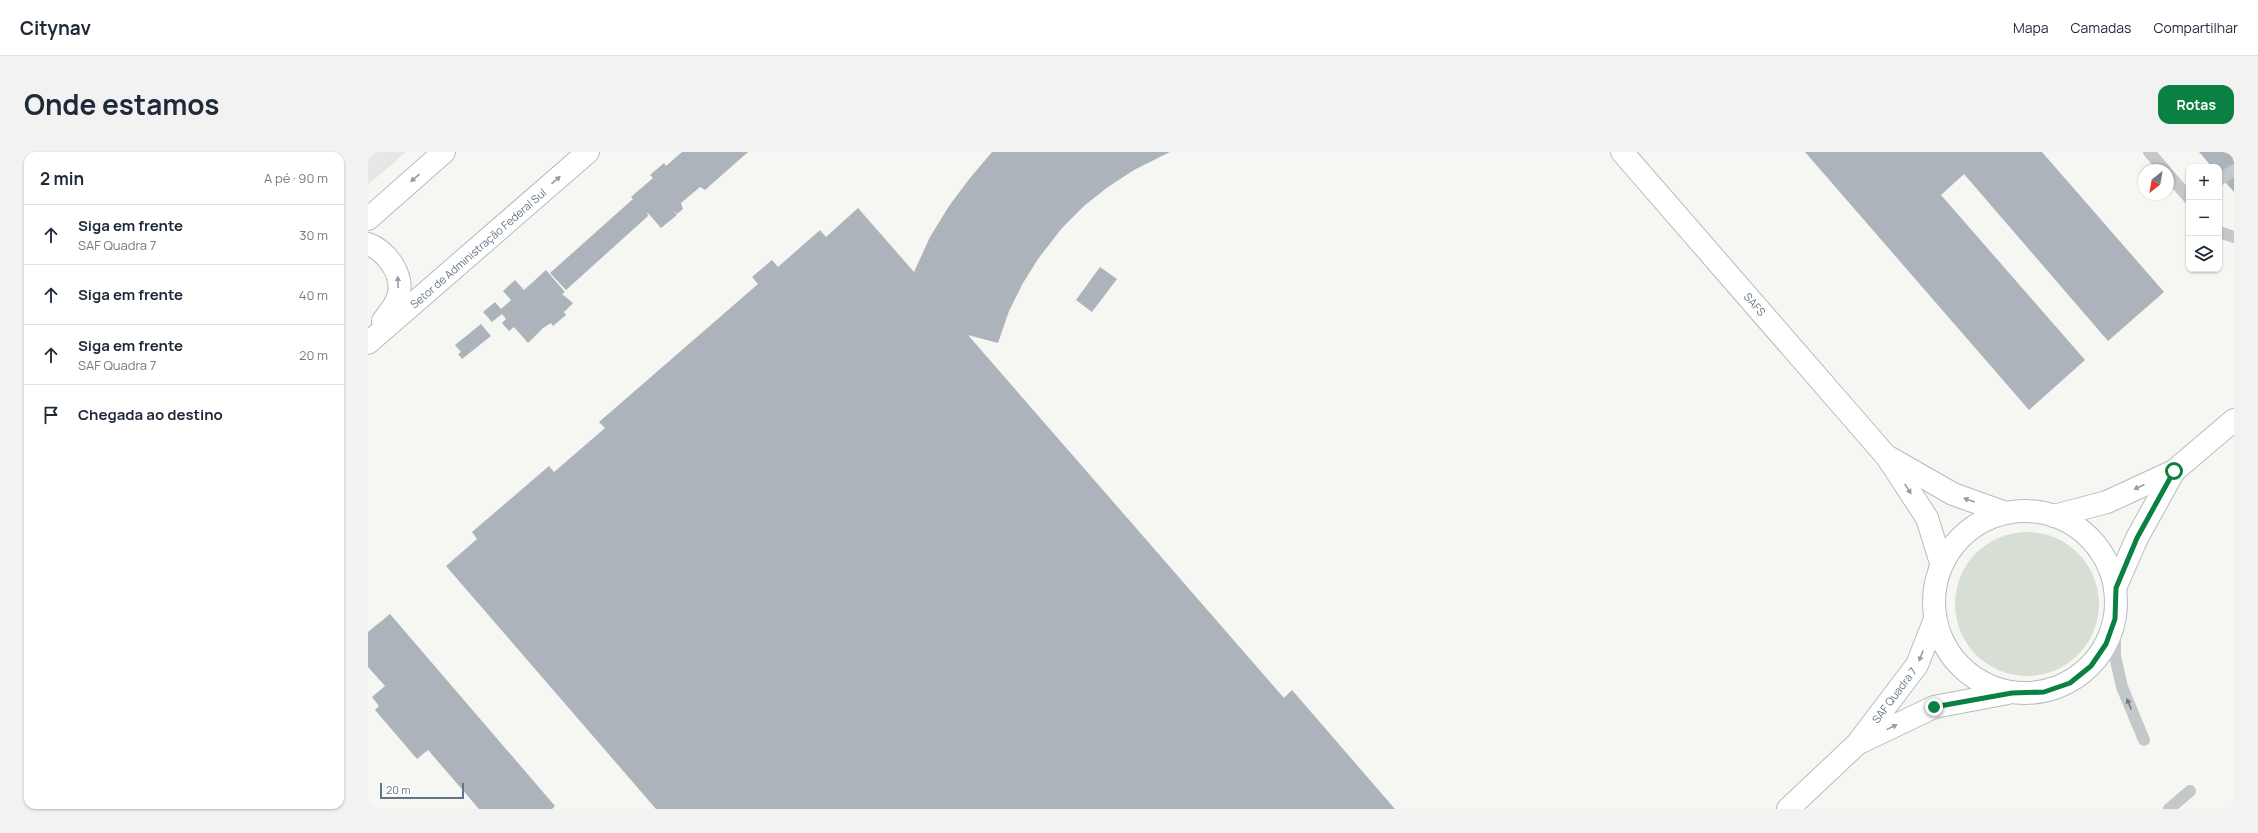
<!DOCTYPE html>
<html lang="pt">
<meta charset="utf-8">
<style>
body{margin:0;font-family:Manrope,sans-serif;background:#f2f2f3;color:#1f2937}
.controls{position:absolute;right:12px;top:12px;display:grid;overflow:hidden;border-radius:8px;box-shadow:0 1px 3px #0004}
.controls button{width:36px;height:36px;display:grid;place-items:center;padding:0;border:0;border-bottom:1px solid #e0e1e3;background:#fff;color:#1f2937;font:20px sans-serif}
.compass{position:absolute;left:1770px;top:12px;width:36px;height:36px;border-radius:50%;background:#fff;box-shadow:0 1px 3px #0004;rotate:211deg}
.scale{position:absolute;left:12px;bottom:10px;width:84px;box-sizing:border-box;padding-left:4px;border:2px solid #647586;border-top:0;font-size:11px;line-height:14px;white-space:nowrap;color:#647586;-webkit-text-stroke:3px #fff;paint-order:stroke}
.stop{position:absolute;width:12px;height:12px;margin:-9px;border:3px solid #0b8043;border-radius:50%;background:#fff}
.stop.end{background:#0b8043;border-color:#fff;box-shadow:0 1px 4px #0008}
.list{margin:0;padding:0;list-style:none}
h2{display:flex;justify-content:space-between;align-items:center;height:52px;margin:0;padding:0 16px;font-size:17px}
h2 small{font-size:13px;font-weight:400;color:#747a83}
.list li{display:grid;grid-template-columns:26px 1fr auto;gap:12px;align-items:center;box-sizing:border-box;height:60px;padding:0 16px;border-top:1px solid #e0e1e3}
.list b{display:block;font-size:15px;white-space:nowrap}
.list p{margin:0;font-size:13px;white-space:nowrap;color:#747a83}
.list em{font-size:13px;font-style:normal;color:#747a83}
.icon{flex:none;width:22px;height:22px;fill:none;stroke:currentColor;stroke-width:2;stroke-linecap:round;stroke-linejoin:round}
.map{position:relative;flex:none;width:1866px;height:657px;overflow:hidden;border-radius:12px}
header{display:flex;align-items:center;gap:24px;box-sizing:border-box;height:56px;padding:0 20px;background:#fff;border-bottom:1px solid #e0e1e3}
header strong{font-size:19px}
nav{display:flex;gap:22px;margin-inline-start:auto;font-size:14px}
.intro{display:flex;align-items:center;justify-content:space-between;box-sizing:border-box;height:96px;padding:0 24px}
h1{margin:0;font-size:28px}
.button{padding:10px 18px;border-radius:12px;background:#0b8043;color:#fff;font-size:14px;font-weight:700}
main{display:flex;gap:24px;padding:0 24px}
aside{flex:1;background:#fff;border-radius:12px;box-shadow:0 1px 3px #0004}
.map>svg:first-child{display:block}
.built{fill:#e7e8e6}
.green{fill:#d7ded4}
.building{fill:#acb3ba}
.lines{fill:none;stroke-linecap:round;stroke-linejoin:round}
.secondary-casing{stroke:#b6bbc0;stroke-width:24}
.lane{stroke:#c4c8cb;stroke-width:12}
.secondary{stroke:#fff;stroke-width:22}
.oneway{fill:#929eaa}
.oneway2{fill:#697989}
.route{stroke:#0b8043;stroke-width:5}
.labels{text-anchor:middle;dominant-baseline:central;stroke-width:4;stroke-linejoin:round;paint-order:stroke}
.street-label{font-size:11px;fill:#647586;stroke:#fff}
</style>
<header>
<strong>Citynav</strong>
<nav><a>Mapa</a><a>Camadas</a><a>Compartilhar</a></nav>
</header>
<div class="intro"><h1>Onde estamos</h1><a class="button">Rotas</a></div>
<main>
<aside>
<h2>2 min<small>A pé · 90 m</small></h2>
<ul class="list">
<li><svg class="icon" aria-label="ahead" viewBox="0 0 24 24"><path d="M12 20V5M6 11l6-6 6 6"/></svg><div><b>Siga em frente</b><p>SAF Quadra 7</p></div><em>30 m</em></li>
<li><svg class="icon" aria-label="ahead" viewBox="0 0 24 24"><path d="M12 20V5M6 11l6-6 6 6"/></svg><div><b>Siga em frente</b></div><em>40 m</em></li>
<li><svg class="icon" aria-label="ahead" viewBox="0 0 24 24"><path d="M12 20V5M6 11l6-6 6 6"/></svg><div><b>Siga em frente</b><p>SAF Quadra 7</p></div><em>20 m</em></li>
<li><svg class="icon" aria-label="arrive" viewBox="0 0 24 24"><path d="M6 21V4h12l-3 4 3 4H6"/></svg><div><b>Chegada ao destino</b></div></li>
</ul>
</aside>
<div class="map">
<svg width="1866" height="657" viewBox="0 0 1866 657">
<rect width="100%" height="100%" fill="#f6f7f3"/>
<path class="built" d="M0,0H38L0,33Z"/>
<circle class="green" cx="1659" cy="452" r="72"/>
<g class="building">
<path d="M314,0H380L337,38L332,35L313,51L315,57L309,62L305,58L309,63L293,76L279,60L280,64L198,138L182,121L265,47L263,45L285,26L282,23L296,11L298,14Z"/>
<path d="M624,0H802L766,18L740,35L717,53L694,76L670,107L655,131L641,159L630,191L600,183L916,546L924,538L1027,657H288L78,414L109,387L104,380L181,314L186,320L237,276L231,270L390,132L384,125L404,108L410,115L452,78L458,85L490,56L546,120L562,85L581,54L602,26Z"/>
<path d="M1437,0H1674L1796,140L1740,189L1596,22L1573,43L1717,208L1661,258Z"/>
<path d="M1831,0H1866V40L1851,23V15H1844Z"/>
<path d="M732,115L749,127L724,160L708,148Z"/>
<path d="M178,118L197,140L194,142L205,151L196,160L198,163L185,174L183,171L175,176L160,191L146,175L141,179L134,171L138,167L134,162L124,170L115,160L127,150L133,157L143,148L135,139L147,128L156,138Z"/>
<path d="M113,172L123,184L94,207L90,202L93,200L87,193Z"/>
<path d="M22,462L187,654L184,657H111L60,598L49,607L7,558L11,554L4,545L17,534L0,515V480Z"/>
</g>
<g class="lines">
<defs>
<g id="secondary">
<path d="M1254,0L1519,305L1559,366L1573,411"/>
<path d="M0,67L76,0"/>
<path d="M0,92C19,99 37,124 30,145C28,153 20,162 15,169"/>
<path d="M0,191L220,0"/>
<path d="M1522,306L1585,342L1638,361"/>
<circle cx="1657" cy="450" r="91"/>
<path d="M1686,364L1739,350L1806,319L1866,268"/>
<path d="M1747,436L1769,386L1806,319"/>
<path d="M1493,590L1566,555L1640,541"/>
<path d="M1420,657L1489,592L1549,513L1567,467"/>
</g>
</defs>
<use href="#secondary" class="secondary-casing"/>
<g class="lane">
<path d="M1781,0L1797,18"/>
<path d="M1800,22L1821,46"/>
<path d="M1851,28L1866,18"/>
<path d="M1851,80L1866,85"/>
<path d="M1747,467V504L1754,535L1776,588"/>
<path d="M1801,657L1822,639"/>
</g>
<use href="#secondary" class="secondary"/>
</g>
<defs><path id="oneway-solid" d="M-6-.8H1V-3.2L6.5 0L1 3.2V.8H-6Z"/></defs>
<g class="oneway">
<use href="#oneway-solid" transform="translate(47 26) rotate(139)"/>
<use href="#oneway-solid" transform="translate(188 28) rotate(-41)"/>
<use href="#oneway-solid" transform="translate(30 130) rotate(-92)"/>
<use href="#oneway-solid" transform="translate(1771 335) rotate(155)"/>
<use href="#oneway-solid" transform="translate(1540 337) rotate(57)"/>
<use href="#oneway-solid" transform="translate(1601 348) rotate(-160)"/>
<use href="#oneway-solid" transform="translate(1553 504) rotate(111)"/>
<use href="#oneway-solid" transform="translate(1524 575) rotate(-26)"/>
</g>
<use class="oneway2" href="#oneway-solid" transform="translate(1761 552) rotate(-112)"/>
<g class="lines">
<path class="route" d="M1566,555L1644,541L1676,540L1702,531L1723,514L1738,492L1747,467L1748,436L1769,386L1806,319"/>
</g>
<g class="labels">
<g class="street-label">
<text transform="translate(110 96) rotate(-41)">Setor de Administração Federal Sul</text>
<text transform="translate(1387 152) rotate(49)">SAFS</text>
<text transform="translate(1526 543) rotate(-53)">SAF Quadra 7</text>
</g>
</g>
</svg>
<div class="controls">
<button>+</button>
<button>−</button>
<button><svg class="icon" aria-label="layers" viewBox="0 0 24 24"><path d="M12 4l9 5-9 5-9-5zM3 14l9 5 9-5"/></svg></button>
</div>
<svg class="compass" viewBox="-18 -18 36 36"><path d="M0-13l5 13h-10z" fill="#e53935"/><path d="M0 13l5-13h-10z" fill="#747a83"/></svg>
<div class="scale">20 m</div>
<div class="stop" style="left:1806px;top:319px"></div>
<div class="stop end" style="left:1566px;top:555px"></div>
</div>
</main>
